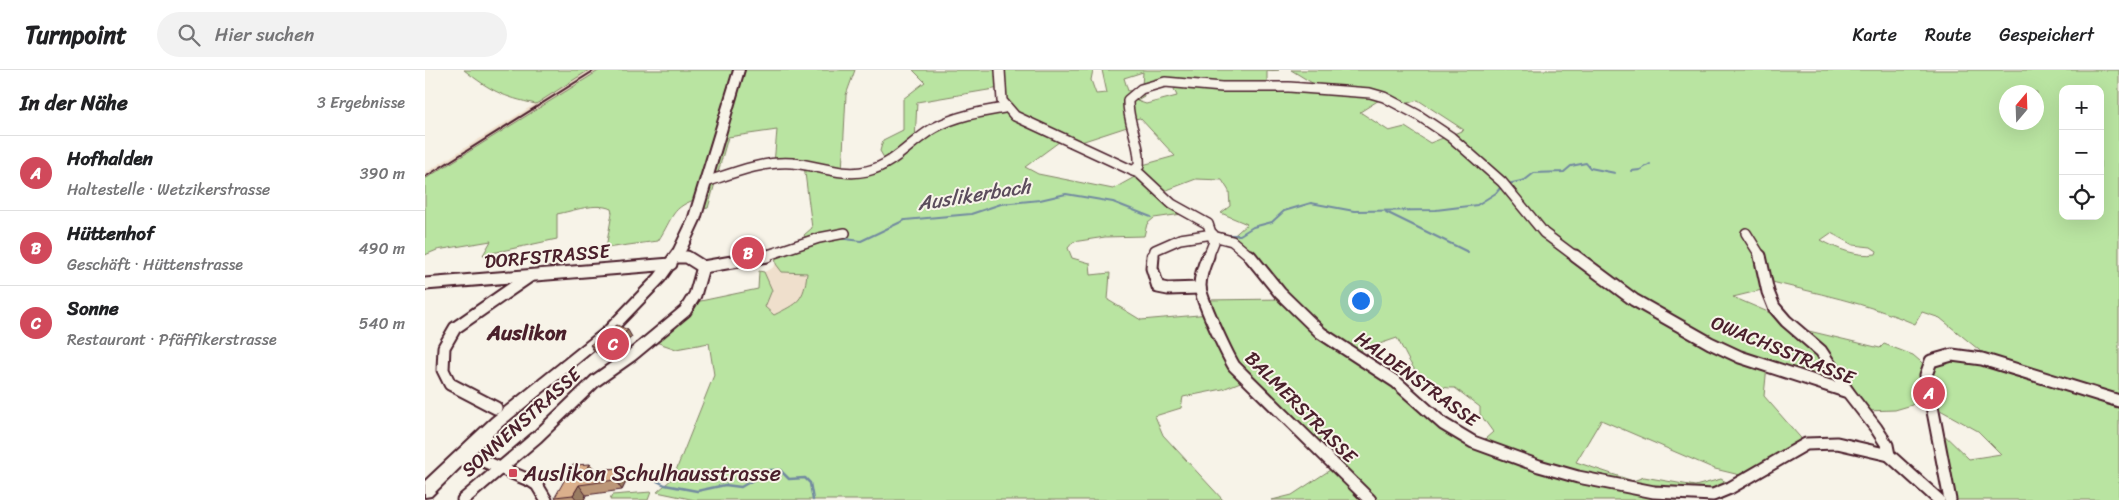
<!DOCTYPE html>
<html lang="de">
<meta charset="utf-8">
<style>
body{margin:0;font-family:Sriracha,sans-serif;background:#f2f2f2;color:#202124}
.controls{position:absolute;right:15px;top:15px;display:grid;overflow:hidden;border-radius:10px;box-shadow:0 5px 20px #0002}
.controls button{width:45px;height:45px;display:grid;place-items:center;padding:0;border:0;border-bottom:1px solid #e0e0e0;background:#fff;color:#202124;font:25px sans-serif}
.compass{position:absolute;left:1574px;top:15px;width:45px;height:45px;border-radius:50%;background:#fff;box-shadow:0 5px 20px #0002;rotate:19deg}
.you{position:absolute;left:935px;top:230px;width:18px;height:18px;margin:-12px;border:4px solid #fff;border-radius:50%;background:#1a73e8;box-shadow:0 0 0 8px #1a73e833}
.badge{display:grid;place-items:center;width:32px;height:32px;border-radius:50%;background:#d1495b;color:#fff;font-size:16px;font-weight:700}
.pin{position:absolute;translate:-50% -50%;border:2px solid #fff;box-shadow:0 1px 5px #0006}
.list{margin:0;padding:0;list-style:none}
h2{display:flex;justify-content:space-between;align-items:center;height:65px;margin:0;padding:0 20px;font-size:21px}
h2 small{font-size:16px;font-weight:400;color:#757577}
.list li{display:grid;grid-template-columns:32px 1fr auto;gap:15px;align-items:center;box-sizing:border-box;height:75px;padding:0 20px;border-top:1px solid #e0e0e0}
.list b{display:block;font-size:19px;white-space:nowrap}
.list p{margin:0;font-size:16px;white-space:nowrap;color:#757577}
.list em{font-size:16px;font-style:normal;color:#757577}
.icon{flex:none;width:28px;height:28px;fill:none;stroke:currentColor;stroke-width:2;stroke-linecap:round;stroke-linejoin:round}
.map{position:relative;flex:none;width:1694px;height:430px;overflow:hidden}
header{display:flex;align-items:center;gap:30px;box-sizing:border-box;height:70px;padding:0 25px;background:#fff;border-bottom:1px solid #e0e0e0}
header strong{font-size:24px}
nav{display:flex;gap:28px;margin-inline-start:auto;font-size:18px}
.search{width:350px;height:45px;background:#f2f2f2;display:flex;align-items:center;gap:12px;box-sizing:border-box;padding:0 18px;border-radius:28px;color:#757577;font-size:19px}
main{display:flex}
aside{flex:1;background:#fff}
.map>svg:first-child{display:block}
.built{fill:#efdfcc}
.green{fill:#b9e4a1;stroke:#828266;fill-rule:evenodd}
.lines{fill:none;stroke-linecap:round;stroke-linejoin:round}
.stream-far1{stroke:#728aa0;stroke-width:2}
.stream{stroke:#728aa0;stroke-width:2.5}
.minor-far1-casing{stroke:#4a1f2b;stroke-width:12}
.minor-casing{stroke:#4a1f2b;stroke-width:15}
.major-casing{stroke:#4a1f2b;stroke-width:4}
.minor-far1{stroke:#f7f3e8;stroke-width:9}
.minor{stroke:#f7f3e8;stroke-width:11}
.major{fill:#f7f3e8;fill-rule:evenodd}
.rail{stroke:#4a1f2b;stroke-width:2}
.wall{fill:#bc9778;stroke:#4a1f2b}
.shaded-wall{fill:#997b62;stroke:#4a1f2b}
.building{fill:#dbb08c;stroke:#4a1f2b}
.poi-dot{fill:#d1495b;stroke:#f7f3e8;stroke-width:2}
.labels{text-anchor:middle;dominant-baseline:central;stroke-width:4;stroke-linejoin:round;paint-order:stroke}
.street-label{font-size:19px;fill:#4a1f2b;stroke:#f7f3e8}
.water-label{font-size:20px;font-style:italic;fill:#5b4c5c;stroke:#f7f3e8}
.quarter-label{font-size:21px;font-weight:bold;fill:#4a1f2b;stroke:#f7f3e8}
.near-poi-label{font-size:22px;fill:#4a1f2b;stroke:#f7f3e8;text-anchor:start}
</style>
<header>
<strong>Turnpoint</strong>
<div class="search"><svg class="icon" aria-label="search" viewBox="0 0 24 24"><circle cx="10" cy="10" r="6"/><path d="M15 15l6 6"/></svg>Hier suchen</div>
<nav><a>Karte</a><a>Route</a><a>Gespeichert</a></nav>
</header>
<main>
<aside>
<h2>In der Nähe<small>3 Ergebnisse</small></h2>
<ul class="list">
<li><span class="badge">A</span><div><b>Hofhalden</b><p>Haltestelle · Wetzikerstrasse</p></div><em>390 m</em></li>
<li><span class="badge">B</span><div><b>Hüttenhof</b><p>Geschäft · Hüttenstrasse</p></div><em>490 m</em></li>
<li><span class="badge">C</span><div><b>Sonne</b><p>Restaurant · Pfäffikerstrasse</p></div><em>540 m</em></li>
</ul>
</aside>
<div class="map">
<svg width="1694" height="430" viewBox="0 0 1694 430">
<rect width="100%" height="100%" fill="#f7f3e8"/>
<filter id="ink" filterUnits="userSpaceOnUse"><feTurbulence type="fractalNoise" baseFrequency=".02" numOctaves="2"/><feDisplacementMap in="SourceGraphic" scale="10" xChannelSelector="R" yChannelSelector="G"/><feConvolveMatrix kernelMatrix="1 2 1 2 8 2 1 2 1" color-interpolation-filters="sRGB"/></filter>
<g filter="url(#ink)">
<g class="built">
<path d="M164,0H175L0,109V103Z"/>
<path d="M351,194L357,202L382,203L380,222L371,234L349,245L340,237L347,220L339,202L346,199Z"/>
</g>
<g class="green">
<path d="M39,0H164L111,34C78,27 66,21 39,0Z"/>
<path d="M175,0H430L421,25L417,102L462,93L455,81L458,70L478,60V29L500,12L488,0H668L666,10L671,24L682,23L677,0H854L842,1V17L897,19L866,0H1694V430H1525L1510,356L1544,389L1576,384L1553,361L1506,335L1503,321L1494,324L1487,335L1470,340L1440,341L1430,329L1342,296L1339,326L1381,374L1323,407L1290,399L1176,350L1151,392L1208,411L1219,407L1270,416L1296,409L1308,416L1288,425L1297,430H847L867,425L911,396L823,309L798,319L758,327L756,338L730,346L738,365L798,430H270L232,422L248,408L289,305L284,273L251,279L225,270L266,233L333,219L334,201L339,202L347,220L340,237L349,245C373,233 379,231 382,203L357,202L351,194L350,184L382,171L379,165L387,158L379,95L349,94L352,60L303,67L283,138L272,140L275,128C245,137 249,147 233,171L181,178L187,143L186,139C171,132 148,141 132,144V169L58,185L66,171L12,180L0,185V109ZM718,2L717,16L755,13L749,19L752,26L721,34L712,31L719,27L718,21L715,19L703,21L699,8ZM575,18L578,38L507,59L490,71L492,32ZM1638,19H1675V146H1638ZM1582,22H1612V52H1582ZM959,27L977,35L993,30L1039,60L1005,73L980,57L964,61L935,42ZM715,48L750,86L714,96L715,104L688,119L613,104L600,97L638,69L650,74L705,56L704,50ZM771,109L797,110L804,121L805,136L796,143L822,154L804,170L860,229L780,230L785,244L716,250L683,230L685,203L666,205L665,193L647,188L643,178L648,172L680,167L719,166L722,154L729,148L764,143L734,123ZM1406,163L1428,175L1446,177L1452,181L1451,184C1432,187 1412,179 1396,170ZM1339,210C1390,223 1442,233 1490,254L1497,242L1515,248L1570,293L1516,287L1502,297L1488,285L1459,274L1455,278L1367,257L1357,248L1308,227L1341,219ZM972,268C987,295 993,319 1030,318L1055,337V344L1068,362L1052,376L928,283Z"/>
<path d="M226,422L223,430H185L187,425Z"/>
</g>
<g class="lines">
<g class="stream-far1">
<path d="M1206,101L1215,100L1225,94"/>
<path d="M1083,114L1100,110L1109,103L1139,102L1146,96L1161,93L1165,98L1190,103"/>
<path d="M961,142L1043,182"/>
<path d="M800,165H815L828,157L847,152L859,141L886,133L929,141L1011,140L1052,135L1071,123L1076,117"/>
<path d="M413,168L436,171L480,150L546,144L576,134L615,130L641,124L688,132L726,147"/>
<path d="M389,174L406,170"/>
</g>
<path class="stream" d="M222,406L240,415L272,421L300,415L316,417L345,400H355L364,409L380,408L385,413L388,430"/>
<defs>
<g id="minor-far1">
<path d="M575,0L577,31L590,46L715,104L747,134L783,154L789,172L783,187"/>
<path d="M708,101L714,96C716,73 702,53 703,30L716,19L740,12L797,17H864L945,23L959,27L993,45L1026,67L1077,112L1119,163L1151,187"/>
<path d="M281,112C308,103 337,91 367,93C392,95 417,107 442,101C469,95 486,71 509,58C531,46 555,42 579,38"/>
<path d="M1321,163L1336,187"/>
<path d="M788,166L807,171L826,187"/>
<path d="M251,187H262"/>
<path d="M337,187L394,168L420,163"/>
<path d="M728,187L730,180L755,169L788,164"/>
</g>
<g id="minor">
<path d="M728,186L727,198L733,217L743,219L775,218"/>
<path d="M783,186C779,195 775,206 775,216C775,228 802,284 809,296L945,430"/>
<path d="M825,186L855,223L896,263L971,312L1018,354L1048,372L1114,396L1153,407L1229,422L1288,425L1305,418L1381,374L1412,373L1464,385"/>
<path d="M1150,186L1209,230L1285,273L1315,287L1423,322L1451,358L1462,375L1464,385L1514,430"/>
<path d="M1335,186L1343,222L1349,237L1361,251L1396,281L1423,322"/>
<path d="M251,187H262L278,197L342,186"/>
<path d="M0,214L246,194"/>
<path d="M71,338L25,314L18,300L19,277L30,258L105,206"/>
<path d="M37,385L49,387L106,411L112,415L121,430"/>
<path d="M38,430L112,367L170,311L207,285L260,241L270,225L278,197"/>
<path d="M1525,430L1501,305L1506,291L1527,285L1557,289L1694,331"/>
</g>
<path id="major" d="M309,0H319L275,150L261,180L239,211L188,264L77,356L6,426L0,427V411L67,348L179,258L230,205L249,179L263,150Z"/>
</defs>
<use href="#minor-far1" class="minor-far1-casing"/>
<use href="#minor" class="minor-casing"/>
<use href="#major" class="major-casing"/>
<use href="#minor-far1" class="minor-far1"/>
<use href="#minor" class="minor"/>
<use href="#major" class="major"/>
<path class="rail" d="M0,107L170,0"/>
</g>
<g class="wall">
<path d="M207,267L180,286L170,282L165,275Z"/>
<path d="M165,394L171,400L196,398L203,408L197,420L161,425L159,430H132L130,427Z"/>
</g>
<g class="shaded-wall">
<path d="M332,173L335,180L312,184L309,177Z"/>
<path d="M203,260L207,267L180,286L176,280Z"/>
<path d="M165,394L173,403L161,401Z"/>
<path d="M196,398L203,408L197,420L190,410Z"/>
<path d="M154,415L161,425L159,430H152L148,425Z"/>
</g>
<g class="building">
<path d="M312,172L332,173L309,177Z"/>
<path d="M192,255L203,260L176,280L165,275Z"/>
<path d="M165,394L161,401L196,398L190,410L154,415L148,425L130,427L148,395Z"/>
</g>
</g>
<rect class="poi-dot" x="83" y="398" width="10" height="10" rx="2.5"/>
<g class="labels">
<g class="street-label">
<text transform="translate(122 186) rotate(-5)">DORFSTRASSE</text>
<text transform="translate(1358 280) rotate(22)">OWACHSSTRASSE</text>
<text transform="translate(992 309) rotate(36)">HALDENSTRASSE</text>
<text transform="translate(876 337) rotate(45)">BALMERSTRASSE</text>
<text transform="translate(96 352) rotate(-42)">SONNENSTRASSE</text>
</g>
<g class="water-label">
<text transform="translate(549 125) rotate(-9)">Auslikerbach</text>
</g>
<g class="quarter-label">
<text x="102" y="263">Auslikon</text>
</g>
<g class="near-poi-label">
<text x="98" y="403">Auslikon Schulhausstrasse</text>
</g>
</g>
</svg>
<div class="controls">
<button>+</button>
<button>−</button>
<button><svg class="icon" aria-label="locate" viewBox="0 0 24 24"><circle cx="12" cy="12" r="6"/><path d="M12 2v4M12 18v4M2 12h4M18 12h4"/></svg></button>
</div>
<svg class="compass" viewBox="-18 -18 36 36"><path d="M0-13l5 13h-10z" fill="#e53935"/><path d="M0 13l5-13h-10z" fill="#757577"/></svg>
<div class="you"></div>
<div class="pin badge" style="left:1504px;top:323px">A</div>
<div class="pin badge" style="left:323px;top:183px">B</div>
<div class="pin badge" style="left:188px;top:274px">C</div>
</div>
</main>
